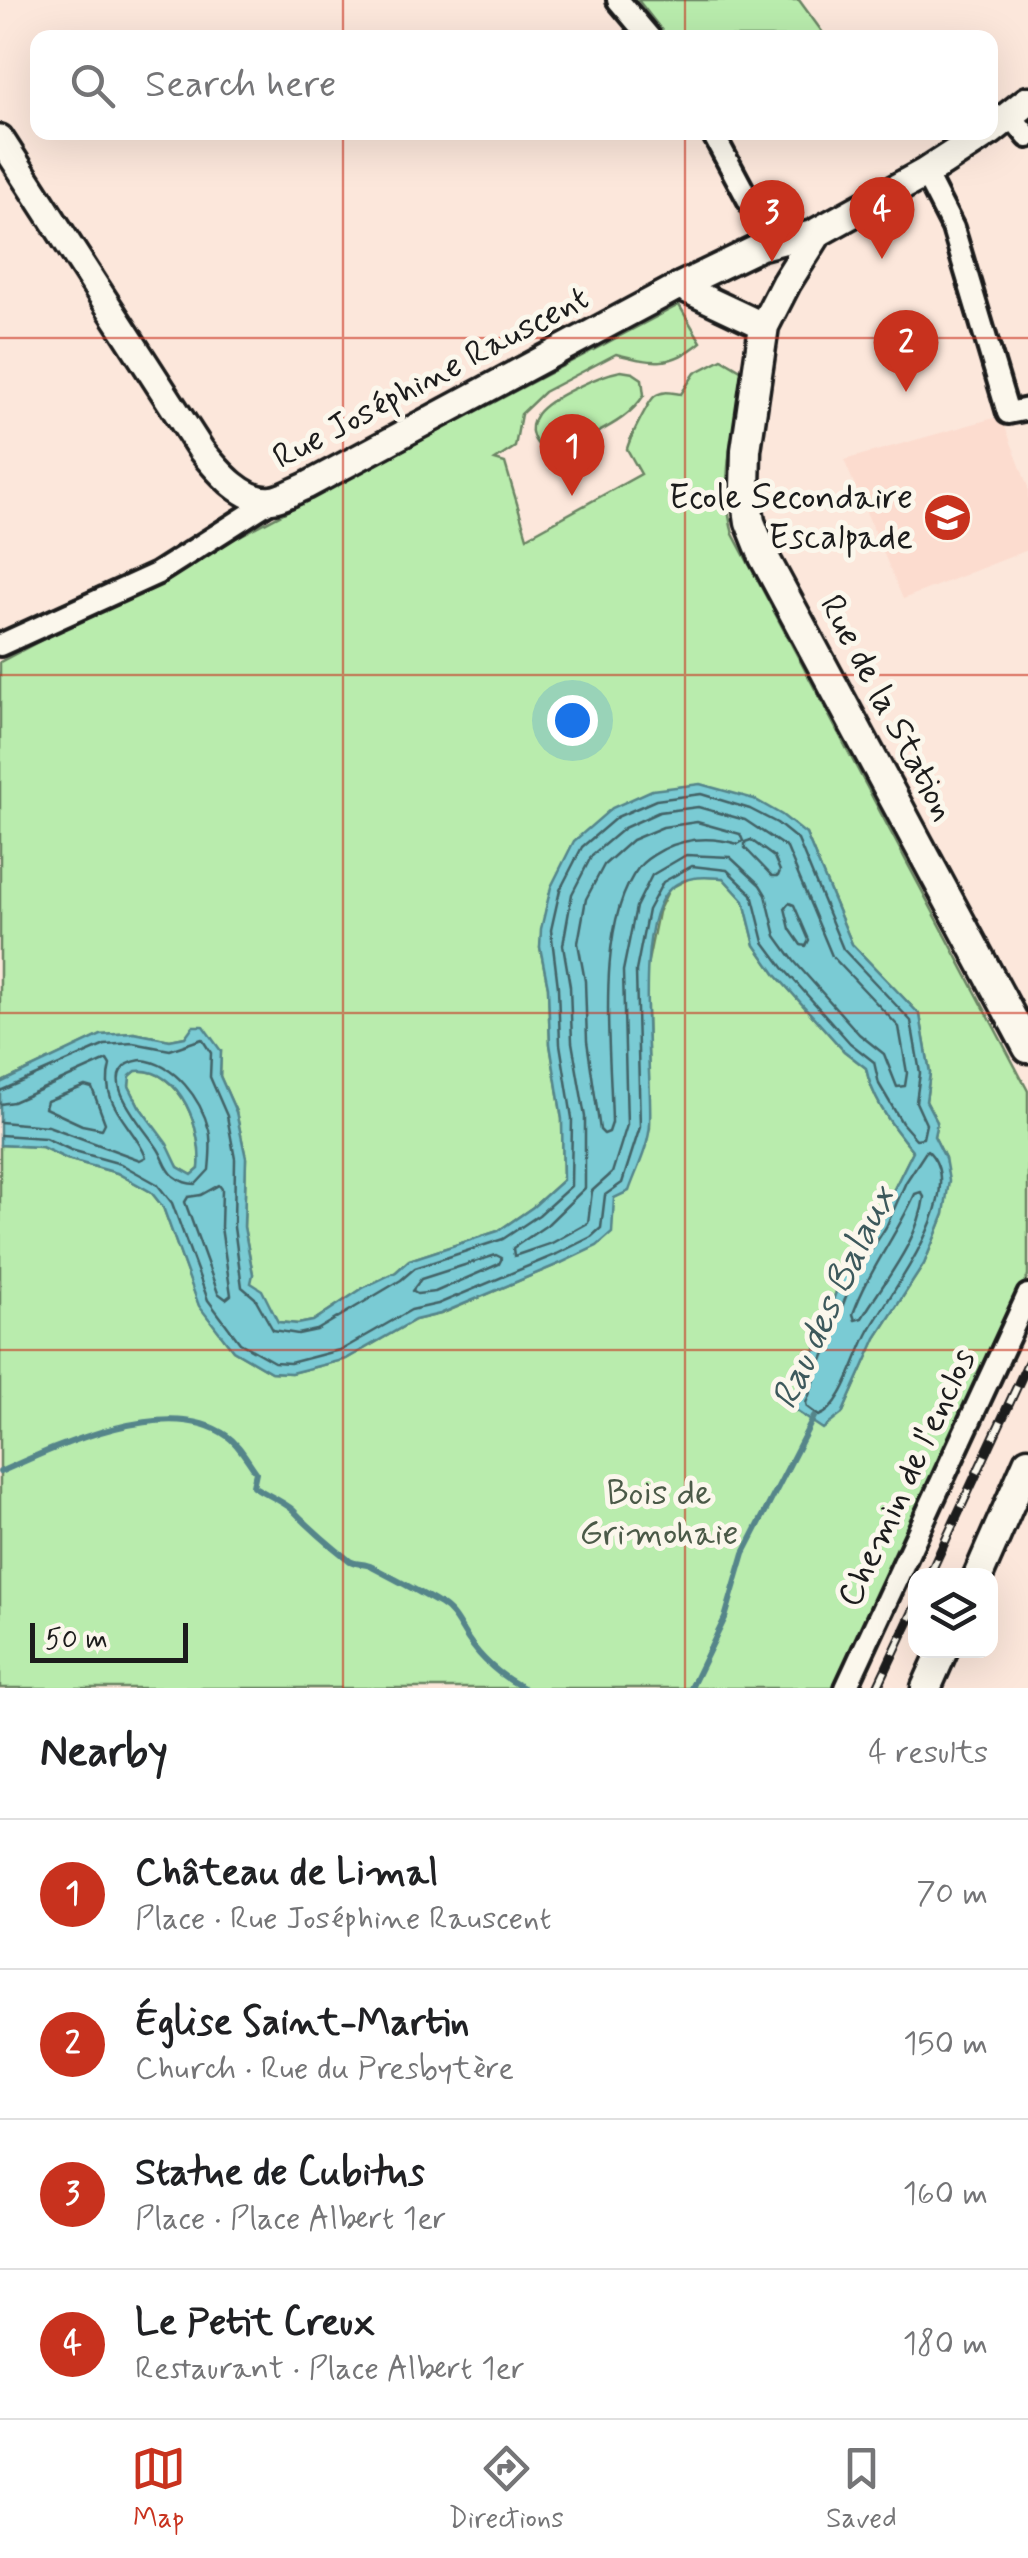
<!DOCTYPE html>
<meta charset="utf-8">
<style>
body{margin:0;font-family:Mynerve,sans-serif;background:#f2f2f2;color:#202124}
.controls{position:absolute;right:30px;bottom:30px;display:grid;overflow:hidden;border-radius:20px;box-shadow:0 10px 40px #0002}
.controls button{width:90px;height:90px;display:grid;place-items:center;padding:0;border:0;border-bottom:2px solid #e0e0e0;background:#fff;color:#202124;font:50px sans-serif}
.scale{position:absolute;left:30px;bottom:25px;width:158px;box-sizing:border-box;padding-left:10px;border:5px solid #1c1c1c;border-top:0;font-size:28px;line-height:35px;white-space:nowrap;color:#1c1c1c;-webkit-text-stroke:8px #fbf7ec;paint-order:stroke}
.you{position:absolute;left:572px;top:720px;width:35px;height:35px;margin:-25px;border:8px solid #fff;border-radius:50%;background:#1a73e8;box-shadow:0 0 0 15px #1a73e833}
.badge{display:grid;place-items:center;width:65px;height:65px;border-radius:50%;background:#c8321e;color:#fff;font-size:32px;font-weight:700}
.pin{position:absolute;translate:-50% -82px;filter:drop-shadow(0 2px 5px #0008)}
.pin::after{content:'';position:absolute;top:52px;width:35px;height:30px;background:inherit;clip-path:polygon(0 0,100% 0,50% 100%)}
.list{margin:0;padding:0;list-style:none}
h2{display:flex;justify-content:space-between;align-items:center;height:130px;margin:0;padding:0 40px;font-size:42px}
h2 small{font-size:32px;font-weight:400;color:#757577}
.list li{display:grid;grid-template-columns:65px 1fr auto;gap:30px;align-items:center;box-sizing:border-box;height:150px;padding:0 40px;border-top:2px solid #e0e0e0}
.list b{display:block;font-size:38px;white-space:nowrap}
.list p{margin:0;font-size:32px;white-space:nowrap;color:#757577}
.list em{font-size:32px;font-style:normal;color:#757577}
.icon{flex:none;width:55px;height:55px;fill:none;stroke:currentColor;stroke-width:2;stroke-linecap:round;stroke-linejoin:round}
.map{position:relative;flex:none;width:1028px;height:1688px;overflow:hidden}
.search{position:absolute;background:#fff;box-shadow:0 10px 40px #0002;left:30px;right:30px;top:30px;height:110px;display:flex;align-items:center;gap:25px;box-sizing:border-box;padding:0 35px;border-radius:20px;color:#757577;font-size:38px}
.sheet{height:730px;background:#fff}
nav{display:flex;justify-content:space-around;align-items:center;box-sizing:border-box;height:140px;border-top:2px solid #e0e0e0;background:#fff;font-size:28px;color:#757577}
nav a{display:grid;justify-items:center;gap:5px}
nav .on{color:#c8321e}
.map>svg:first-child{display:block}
.built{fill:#fcdccf}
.green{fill:#b9ecad;stroke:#6a8464;stroke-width:2.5}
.water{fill:#7acbd4;stroke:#54858a;stroke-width:2.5;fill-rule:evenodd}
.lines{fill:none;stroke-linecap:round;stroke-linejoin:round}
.shore{stroke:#426266;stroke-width:2.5}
.stream{stroke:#54858a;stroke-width:6}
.minor-casing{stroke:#1c1c1c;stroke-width:28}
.tertiary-casing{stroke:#1c1c1c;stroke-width:32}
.secondary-casing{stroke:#1c1c1c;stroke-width:35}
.minor{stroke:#fbf7ec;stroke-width:20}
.tertiary{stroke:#fbf7ec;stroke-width:25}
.secondary{stroke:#fbf7ec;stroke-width:28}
.rail-casing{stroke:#1c1c1c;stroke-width:10}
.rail{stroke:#fbf7ec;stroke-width:6;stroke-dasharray:19;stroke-linecap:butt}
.grid{fill:none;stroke:#c8321e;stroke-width:2.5;stroke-opacity:0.55}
.labels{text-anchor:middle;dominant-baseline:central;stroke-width:10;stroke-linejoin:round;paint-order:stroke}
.street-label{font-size:35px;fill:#1c1c1c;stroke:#fbf7ec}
.poi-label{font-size:35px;fill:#1c1c1c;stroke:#fbf7ec;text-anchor:end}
.park-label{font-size:35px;fill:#4b5a48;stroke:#fbf7ec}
.water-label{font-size:38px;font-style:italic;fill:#3d595c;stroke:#fbf7ec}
</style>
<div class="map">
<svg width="1028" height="1688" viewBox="0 0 1028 1688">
<rect width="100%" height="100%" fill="#fce7db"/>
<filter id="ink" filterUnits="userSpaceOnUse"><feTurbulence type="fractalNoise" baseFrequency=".01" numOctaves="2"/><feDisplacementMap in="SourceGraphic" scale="20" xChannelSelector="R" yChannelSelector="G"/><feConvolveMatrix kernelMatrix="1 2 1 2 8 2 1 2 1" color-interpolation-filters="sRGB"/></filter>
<g filter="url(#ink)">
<path class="built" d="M1001,416L1028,487V550L903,599L844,460Z"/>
<g class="green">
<path d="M638,0H799L826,37H667Z"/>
<path d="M679,305L701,342C670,368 653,363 616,354L544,392L521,414L515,447L495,460L505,463L527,537L641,474L627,449C629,440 649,400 655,396C663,390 672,393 681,394L695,373L722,359L744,372C735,424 718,482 733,534L1028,1091V1276L836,1688H0V1145L42,1147L67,1159L117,1173L151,1192L163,1207L199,1305L233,1350L271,1372L291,1373L346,1359L415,1320L441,1314L561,1263L614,1198L650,1128L646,971L658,912L669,889L694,876L723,878L744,901L755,945L776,975L844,1051L866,1068C872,1099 892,1127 913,1151L878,1221L843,1273L793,1409L842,1414L876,1338L924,1264L944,1214L945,1158L934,1136L937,1122L926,1101L930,1073L920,1015L852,944L806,834L546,909L540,947L548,987L550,1044L562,1119L563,1180L533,1207L498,1231L409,1260L396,1272L363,1288L313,1321L298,1324L278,1322L250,1283L253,1274L244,1227L246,1158L236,1112L220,1076L221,1051L185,1037L170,1040L134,1033L102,1035L0,1083V662Z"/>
<path d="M621,371L633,373L642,379L644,395C632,414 614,424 595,434C577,443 544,465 533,436C530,428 533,420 537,414C550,397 600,375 621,371Z"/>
<path d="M135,1071C182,1067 203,1132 199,1169L192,1175L178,1167L139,1106L129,1086L130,1076Z"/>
</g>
<path class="water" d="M700,784L754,799L782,815L806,834L852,944L920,1015L930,1073L926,1101L937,1122L934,1136L945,1158L949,1181L944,1214L924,1264L876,1338L842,1414L823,1429L793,1409L843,1273L878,1221L913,1151C892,1127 872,1099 866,1068L844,1051L776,975L755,945L744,901L723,878C703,877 687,875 671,888C631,922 653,1074 650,1124C649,1146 636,1171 629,1191L614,1198L612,1233L597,1246L561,1263L440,1314L415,1320L346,1359L291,1373L271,1372L233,1350L199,1306L163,1207L151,1192L117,1173L67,1159L42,1147L0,1145V1083L101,1035L134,1033L170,1040L185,1037L193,1026H203L221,1051L220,1076L236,1112L246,1158L244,1227L253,1274L251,1283L262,1290L278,1322L298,1324L313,1321L363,1288L396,1272L409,1260L498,1231L533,1207L563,1180L562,1119L550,1044L548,987L540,947L541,929L551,887L574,841L612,808L652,790ZM136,1071C182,1067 203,1132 199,1169L192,1175L178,1167L167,1144L139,1106L129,1086L130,1076Z"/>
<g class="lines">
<g class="shore">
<path d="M698,807L745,820L787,848L832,956L899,1027L907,1073L905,1086L897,1087L884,1054L859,1034L794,961L776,936L766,895L760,885L730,857L686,855L652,875L636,907L623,971L627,1125L612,1173L592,1191L588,1223L552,1243L514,1256L513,1248L547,1225L585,1188V1117L572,1042L570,986L563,945L572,894L592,855L624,828L659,812Z"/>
<path d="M697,822L740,834L743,841L738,844C713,837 688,837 664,849C655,854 646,858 639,867C594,925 611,1052 612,1123L609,1132L604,1134L600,1130L587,1041L585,981L578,943L586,899L604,865L632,840L663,827Z"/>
<path d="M751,840L774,857L780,871L778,876H772L745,848V842Z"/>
<path d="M789,903L794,905L809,940L806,946L801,945L790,929L785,908Z"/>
<path d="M141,1060C175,1063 201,1099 209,1130C212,1142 210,1158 209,1170L196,1184C187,1184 182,1182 174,1176C166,1170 164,1158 158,1149C146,1129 87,1069 141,1060Z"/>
<path d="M85,1086L92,1088L105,1123L102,1129L82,1125L45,1108L47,1101Z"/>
<path d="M0,1091L105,1045L133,1043L170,1050L202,1039L211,1053L210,1077L227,1116L235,1159L234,1227L242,1287L255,1298L273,1330L298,1334L317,1330L401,1280L415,1268L503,1239L539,1215L571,1186L572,1118L560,1044L558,987L551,930L560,890L582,847L617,817L656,800L701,794L750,809L777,823L798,840L843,949L911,1021L920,1073L916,1102L926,1124L923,1138L916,1139L902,1123L879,1084L874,1062L850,1043L784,969L764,942L752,894L727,870L692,866L663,882L648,910L636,971L640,1127L622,1183L605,1195L601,1228L591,1237L557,1254L438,1304L411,1310L343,1349L290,1363L274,1362L240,1343L208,1300L172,1203L157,1184L121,1164L71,1150L45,1138L0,1135"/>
<path d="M0,1104L13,1102L107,1060L110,1065C99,1106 133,1124 146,1157L140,1160L48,1126L0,1122"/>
<path d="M927,1150C972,1190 889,1294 869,1331C856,1354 843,1408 819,1416L807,1407L806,1403L853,1278L886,1227L906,1182Z"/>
<path d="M219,1185L222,1189L221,1227L231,1295L226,1299L218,1293L185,1202L188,1197L201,1195Z"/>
<path d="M921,1192L924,1197C918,1242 885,1280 862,1318L855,1320L853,1314C868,1272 896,1236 915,1194Z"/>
<path d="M496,1255L502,1258L499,1264L435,1292L417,1294L412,1291L421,1279Z"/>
</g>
<g class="stream">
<path d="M0,1472C57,1446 169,1394 227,1436C239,1444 247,1460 256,1472L253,1486C265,1494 283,1501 293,1510C309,1527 331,1546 350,1561C357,1565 365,1563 372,1567C395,1579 418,1591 440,1604C454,1612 459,1626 468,1639C482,1660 502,1677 524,1688"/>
<path d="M691,1688L725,1618L744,1553L814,1417"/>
</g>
<defs>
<g id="minor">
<path d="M618,0L650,38"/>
<path d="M1011,116L1028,137"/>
<path d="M712,132L772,244"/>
<path d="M925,173L953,228L1008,413L1028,409"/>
<path d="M0,645L156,574L272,500"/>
<path d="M846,1688L1028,1295"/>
</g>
<g id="tertiary">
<path d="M0,138L201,450C217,470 245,505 275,499C285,497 296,490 306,486L679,286L760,247L818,232"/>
<path d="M679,286L764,326"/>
</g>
<g id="secondary">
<path d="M990,131L1028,101"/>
<path d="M988,132L925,173L818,232L786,283L764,326L746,450L745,488L750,522L764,557L1028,1048"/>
<path d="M978,1576L1028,1462"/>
<path d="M926,1688L943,1650"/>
</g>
</defs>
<use href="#minor" class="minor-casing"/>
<use href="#tertiary" class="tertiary-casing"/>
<use href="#secondary" class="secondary-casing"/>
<use href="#minor" class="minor"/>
<use href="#tertiary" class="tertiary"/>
<use href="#secondary" class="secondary"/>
<defs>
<g id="rail">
<path d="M929,1576L1028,1363"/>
<path d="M877,1688L916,1605"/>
</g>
</defs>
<use href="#rail" class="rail-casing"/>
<use href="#rail" class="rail"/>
</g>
</g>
<path class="grid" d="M343,0V38M685,0V38M343,132V1688M685,132V1688M0,338H1028M0,675H1028M0,1013H1028M0,1350H1028"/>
<defs>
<symbol id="school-disc" viewBox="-11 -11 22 22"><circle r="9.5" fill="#c8321e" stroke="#fbf7ec"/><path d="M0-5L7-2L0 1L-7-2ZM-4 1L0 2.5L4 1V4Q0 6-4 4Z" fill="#fff"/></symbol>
</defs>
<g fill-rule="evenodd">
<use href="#school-disc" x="920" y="490" width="55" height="55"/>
</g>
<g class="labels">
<g class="street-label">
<text transform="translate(431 378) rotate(-28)">Rue Joséphine Rauscent</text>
<text transform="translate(887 708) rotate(62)">Rue de la Station</text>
<text transform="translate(907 1478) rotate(-65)">Chemin de l'enclos</text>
</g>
<g class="poi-label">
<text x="913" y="498">Ecole Secondaire<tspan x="913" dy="40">Escalpade</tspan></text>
</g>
<g class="park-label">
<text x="659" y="1494">Bois de<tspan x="659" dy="40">Grimohaie</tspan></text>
</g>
<g class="water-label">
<text transform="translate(834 1298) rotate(-65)">Rau des Balaux</text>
</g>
</g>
</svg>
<div class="controls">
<button><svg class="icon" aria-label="layers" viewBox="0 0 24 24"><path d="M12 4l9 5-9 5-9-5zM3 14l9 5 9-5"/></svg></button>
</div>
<div class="scale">50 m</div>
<div class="you"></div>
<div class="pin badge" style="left:572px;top:496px">1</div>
<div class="pin badge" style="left:906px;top:392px">2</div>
<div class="pin badge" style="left:772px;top:262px">3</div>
<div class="pin badge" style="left:882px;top:259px">4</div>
<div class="search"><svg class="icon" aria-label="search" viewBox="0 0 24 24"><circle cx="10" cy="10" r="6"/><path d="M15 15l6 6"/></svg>Search here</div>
</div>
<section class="sheet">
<h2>Nearby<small>4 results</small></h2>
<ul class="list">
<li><span class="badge">1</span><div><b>Château de Limal</b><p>Place · Rue Joséphine Rauscent</p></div><em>70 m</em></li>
<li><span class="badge">2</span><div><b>Église Saint-Martin</b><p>Church · Rue du Presbytère</p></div><em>150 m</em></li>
<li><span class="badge">3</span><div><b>Statue de Cubitus</b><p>Place · Place Albert 1er</p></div><em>160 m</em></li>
<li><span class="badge">4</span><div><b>Le Petit Creux</b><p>Restaurant · Place Albert 1er</p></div><em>180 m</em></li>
</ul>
</section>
<nav>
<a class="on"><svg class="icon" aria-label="map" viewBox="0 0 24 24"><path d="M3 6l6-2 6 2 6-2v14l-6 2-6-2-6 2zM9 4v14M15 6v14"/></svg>Map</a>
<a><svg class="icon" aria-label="directions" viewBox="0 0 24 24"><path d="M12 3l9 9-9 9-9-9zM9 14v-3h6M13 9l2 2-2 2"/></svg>Directions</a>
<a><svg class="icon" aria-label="saved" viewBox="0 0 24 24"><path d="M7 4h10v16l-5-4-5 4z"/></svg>Saved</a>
</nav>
